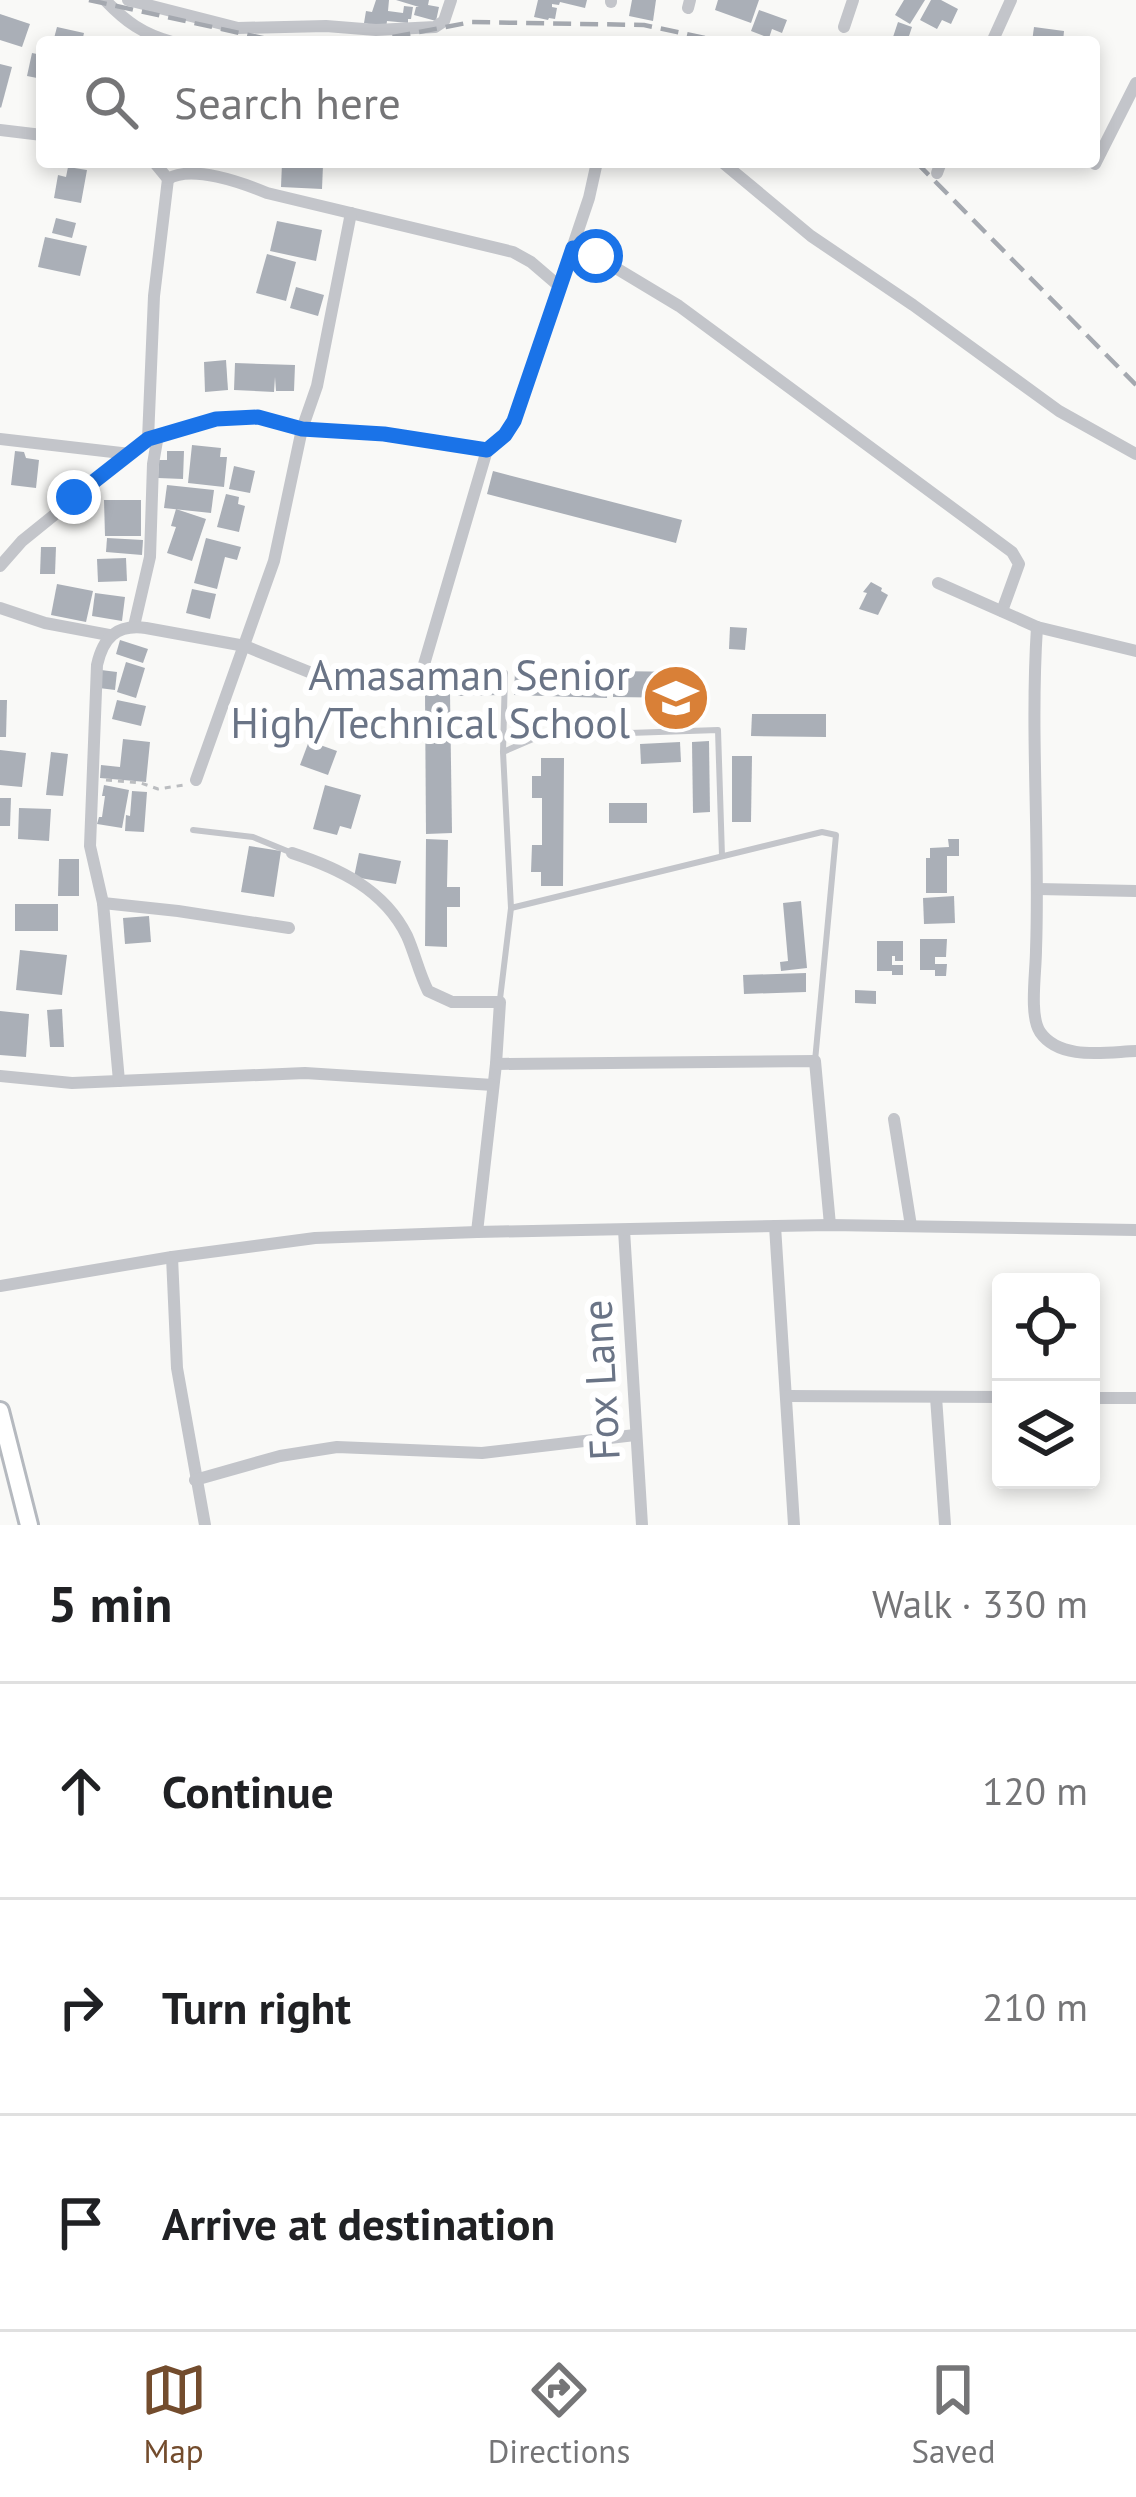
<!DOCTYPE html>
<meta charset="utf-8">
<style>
body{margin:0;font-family:"PT Sans",sans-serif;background:#f6f6f6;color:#202124}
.controls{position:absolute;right:36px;bottom:36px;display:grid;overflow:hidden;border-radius:12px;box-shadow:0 6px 18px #0003}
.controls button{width:108px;height:108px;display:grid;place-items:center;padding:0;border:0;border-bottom:3px solid #e0e0e0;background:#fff;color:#202124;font:60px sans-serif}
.stop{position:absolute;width:36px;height:36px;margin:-27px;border:9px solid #1a73e8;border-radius:50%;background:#fff}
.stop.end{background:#1a73e8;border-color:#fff;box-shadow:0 3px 12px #0008}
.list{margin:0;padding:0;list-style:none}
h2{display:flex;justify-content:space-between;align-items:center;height:156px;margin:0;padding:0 48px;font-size:51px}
h2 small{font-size:39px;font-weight:400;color:#757577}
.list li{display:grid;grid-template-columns:78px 1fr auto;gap:36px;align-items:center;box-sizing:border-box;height:216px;padding:0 48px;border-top:3px solid #e0e0e0}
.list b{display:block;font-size:45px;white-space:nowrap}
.list em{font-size:39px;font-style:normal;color:#757577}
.icon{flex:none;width:66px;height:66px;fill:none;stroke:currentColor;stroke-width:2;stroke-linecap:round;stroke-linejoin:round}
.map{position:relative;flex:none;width:1136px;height:1525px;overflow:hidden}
.search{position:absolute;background:#fff;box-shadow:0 6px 18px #0003;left:36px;right:36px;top:36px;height:132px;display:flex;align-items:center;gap:30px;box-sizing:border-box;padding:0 42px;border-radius:12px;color:#757577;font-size:45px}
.sheet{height:804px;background:#fff}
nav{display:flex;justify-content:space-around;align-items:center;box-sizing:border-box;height:168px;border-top:3px solid #e0e0e0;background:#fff;font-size:33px;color:#757577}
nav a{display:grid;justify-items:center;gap:6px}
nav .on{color:#734c2d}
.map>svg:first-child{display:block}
.building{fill:#aaafb7}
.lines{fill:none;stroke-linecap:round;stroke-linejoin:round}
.secondary-casing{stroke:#b5b9bf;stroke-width:22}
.path{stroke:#bbbdc0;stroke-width:3;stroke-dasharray:6 6;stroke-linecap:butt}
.lane{stroke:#c3c5ca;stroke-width:6}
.street{stroke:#c3c5ca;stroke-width:12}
.secondary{stroke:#fff;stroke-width:16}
.rail{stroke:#a4a8af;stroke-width:4.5;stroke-dasharray:18 9;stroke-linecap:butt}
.route{stroke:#1a73e8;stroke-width:15}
.labels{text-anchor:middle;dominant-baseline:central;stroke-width:12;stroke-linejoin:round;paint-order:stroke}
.poi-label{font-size:42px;fill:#6a7486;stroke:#fff;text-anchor:end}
.street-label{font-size:42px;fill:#6a7486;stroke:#fff}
</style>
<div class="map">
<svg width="1136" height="1525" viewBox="0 0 1136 1525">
<rect width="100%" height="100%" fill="#f9f9f7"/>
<g class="building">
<path d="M376,0H389L388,11L403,13L404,6L413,7L411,19H408V23L387,21L386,28L364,23L366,11L372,12Z"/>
<path d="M396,0H429L428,5L439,7L436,21L414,15L416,7H419Z"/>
<path d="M538,0H587L585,8L560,2L559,5L552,4V7L557,8L555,19L549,18L548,20L534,17Z"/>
<path d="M632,0H656L653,21L629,16Z"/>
<path d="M718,0H759L751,23L715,10Z"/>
<path d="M904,0H925L910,24L895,15Z"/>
<path d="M931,0H941L958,9L951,24L942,20L937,29L920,20Z"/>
<path d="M759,10L787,20L782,33L772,29L769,38L751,31Z"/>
<path d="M0,14L30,24L22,47L0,40Z"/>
<path d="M898,22L912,27L907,42L892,40Z"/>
<path d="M57,27L84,33L82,42H53Z"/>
<path d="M1034,27L1064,31L1063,42H1032Z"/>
<path d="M32,53L42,55V79L27,76Z"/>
<path d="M0,64L12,67L1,108L0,107Z"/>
<path d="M282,163L323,165L322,189L281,187Z"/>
<path d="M68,167L87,170L81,203L54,198L58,175L66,177Z"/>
<path d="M56,218L76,223L72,238L52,233Z"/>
<path d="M277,221L322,230L316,261L270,251Z"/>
<path d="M45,237L87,246L80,276L38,267Z"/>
<path d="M267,254L296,262L286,301L256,293Z"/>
<path d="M296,287L324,295L318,316L290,308Z"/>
<path d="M226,360L228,390L205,392L204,362Z"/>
<path d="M235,363L295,365L294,391H276L275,377L274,392L234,390Z"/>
<path d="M192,445L221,448L220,457H227L224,487L188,483Z"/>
<path d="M15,451L24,452L26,458L39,460L36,488L11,485Z"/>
<path d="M167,451H184L183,479L158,478L159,460H167Z"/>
<path d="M234,466L255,471L250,493L229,489Z"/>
<path d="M493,471L682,520L676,543L487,494Z"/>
<path d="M167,485L214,490L211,513L164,508Z"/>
<path d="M226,494L239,497L238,504L245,506L239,532L217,527Z"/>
<path d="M104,500H141V536H105Z"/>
<path d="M176,509L206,519L192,561L167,553L176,527L171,526Z"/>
<path d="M107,538L143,540L142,555L106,552Z"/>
<path d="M206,538L241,547L237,560L225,557L217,589L194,583Z"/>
<path d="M41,547H56L55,574H40Z"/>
<path d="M126,558L127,581L98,582L97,559Z"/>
<path d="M871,582L882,588L881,591L888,595L878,615L859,609L867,593L863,592Z"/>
<path d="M57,584L93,591L86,622L51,615Z"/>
<path d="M192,589L216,594L210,619L186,613Z"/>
<path d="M95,593L125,597L122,621L92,616Z"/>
<path d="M730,627L747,628L745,650L729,649Z"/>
<path d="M120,640L148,649L143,663L116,654Z"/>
<path d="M126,662L145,668L136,698L117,692Z"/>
<path d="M101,670L117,672L115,690L99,688Z"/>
<path d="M515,671L608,674L607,698L514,695Z"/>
<path d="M613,671L687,672V698L613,697Z"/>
<path d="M456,674H499L500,695L456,696Z"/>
<path d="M425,693H450L452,833L426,834Z"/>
<path d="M0,700H7L6,737H0Z"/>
<path d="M117,700L146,706L141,726L112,719Z"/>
<path d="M752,714H826V737L751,736Z"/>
<path d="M123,739L150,742L146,782L100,778L101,765L120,767Z"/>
<path d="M309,741L337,751L328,775L300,765Z"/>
<path d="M709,741L710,812L693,813L692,742Z"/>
<path d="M680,742L681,762L641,764L640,744Z"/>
<path d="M0,750L26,753L22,787L0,785Z"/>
<path d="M51,752L68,754L63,796L46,795Z"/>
<path d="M732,756H752L751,822H732Z"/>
<path d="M541,758H564L563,886H541V872H531L532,845H542V798H532V776H541Z"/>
<path d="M104,785L129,790L122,828L97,824L99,817H102L105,796H102Z"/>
<path d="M325,785L361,795L351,829L340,826L337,835L313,829Z"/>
<path d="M132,791L147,792L144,832L125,831L126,815L130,816Z"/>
<path d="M0,798H11L10,826H0Z"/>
<rect x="609" y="803" width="38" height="20"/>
<path d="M19,808L51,809L49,841L18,839Z"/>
<path d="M426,839L448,840L447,887H460V907H447V947L425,946Z"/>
<path d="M948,839H959V856H947V893H926V858H930V848L949,847Z"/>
<path d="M249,846L281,851L274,897L241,892Z"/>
<path d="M359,853L401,861L396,884L354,877Z"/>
<path d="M59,859H79V896H58Z"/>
<path d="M954,896L955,923L924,924L923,898Z"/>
<path d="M801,901L807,968L781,971L780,962L788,961L783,903Z"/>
<rect x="15" y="904" width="43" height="27"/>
<path d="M149,916L151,942L125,944L123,918Z"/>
<path d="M920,939H947L946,957H935V964H947L946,976H935V970H920Z"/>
<path d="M877,941H903V961H895V956H892V965H903V975H892V971H877Z"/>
<path d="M20,950L67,955L62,995L16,990Z"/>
<path d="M806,973V992L744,994L743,975Z"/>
<path d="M855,990L876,991V1004L855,1003Z"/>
<path d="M62,1009L64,1047H50L47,1010Z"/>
<path d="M0,1011L29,1014L26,1057L0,1055Z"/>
</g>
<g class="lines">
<defs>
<path id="secondary" d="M0,1411L29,1525"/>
</defs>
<use href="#secondary" class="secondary-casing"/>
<path class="path" d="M106,780L141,783L158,789L184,785"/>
<g class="lane">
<path d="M503,752L540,736L718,730L722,856"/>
<path d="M193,830L253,837L292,853"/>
<path d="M511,908L822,832L836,835L815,1061"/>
<path d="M500,999L511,908L503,752L505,673"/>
</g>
<g class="street">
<path d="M105,0C126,22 143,34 172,42"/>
<path d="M128,0L238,28L326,26L376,30L435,27L444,21L451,0"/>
<path d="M611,2V0"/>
<path d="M688,8L690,0"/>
<path d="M844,27L853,0"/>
<path d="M992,42L1011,0"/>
<path d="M0,130L42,135"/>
<path d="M154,162L168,179C191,164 243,183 267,193L513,252L531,262L559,286"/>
<path d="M722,162L811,236L913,305L1059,411L1136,454"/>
<path d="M1095,164L1136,83"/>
<path d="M937,173L941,162"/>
<path d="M573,248L596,256L679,306L1012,552L1019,564L1002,611"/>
<path d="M0,439L130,454"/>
<path d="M148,439L216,419L258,417L302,429L384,434L487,450"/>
<path d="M0,566L22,541L148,439L154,296L168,179"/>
<path d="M938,583L1037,627"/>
<path d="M0,608L45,623L109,635"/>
<path d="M134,626L150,557L153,464L158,435"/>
<path d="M1136,651L1037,627C1030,735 1040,842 1036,950C1036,972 1029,1015 1040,1032C1060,1061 1106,1052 1136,1051"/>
<path d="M420,678L487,450L505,435L514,421L589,198L597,162"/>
<path d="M196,780L274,561L302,429L317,386L351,213"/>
<path d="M292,853C338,868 384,889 407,936C415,954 419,973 428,991L452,1002H500L496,1064L477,1232"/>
<path d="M1038,889L1136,891"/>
<path d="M103,903L178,911L289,928"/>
<path d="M496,1064L815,1061L830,1225"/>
<path d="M0,1076L72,1083L305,1073L493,1085"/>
<path d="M119,1081L103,903L90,846L97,665C103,638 116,624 146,628L245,646L351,689"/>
<path d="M894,1119L911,1226"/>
<path d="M775,1226L794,1525"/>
<path d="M624,1230L642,1525"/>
<path d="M172,1257L177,1368L205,1525"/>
<path d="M0,1286L172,1257L315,1238L477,1232L830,1225L1136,1230"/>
<path d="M787,1396L1001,1397"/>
<path d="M936,1397L945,1525"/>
<path d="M1091,1398H1136"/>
<path d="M195,1480L280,1456L337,1447L482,1453L635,1435"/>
</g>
<use href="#secondary" class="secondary"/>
<g class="rail">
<path d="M89,0L281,42"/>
<path d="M366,42L472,22L644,25L724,42"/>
<path d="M916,162L1136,385"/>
</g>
</g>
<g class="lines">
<path class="route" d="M74,497L148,439L216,419L258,417L302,429L384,434L487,450L505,435L514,421L573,248L596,256"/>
</g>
<defs>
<symbol id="school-disc" viewBox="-11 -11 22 22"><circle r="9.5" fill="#d98037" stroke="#fff"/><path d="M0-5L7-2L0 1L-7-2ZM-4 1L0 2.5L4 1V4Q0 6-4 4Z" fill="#fff"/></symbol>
</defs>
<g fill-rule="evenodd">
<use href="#school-disc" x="638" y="660" width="76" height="76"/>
</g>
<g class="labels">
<g class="poi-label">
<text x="630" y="674">Amasaman Senior<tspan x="630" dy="48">High/Technical School</tspan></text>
</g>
<g class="street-label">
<text transform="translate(600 1380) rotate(-93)">Fox Lane</text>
</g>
</g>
</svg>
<div class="controls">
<button><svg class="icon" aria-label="locate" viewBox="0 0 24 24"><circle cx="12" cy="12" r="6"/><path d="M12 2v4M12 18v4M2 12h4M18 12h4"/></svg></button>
<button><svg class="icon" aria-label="layers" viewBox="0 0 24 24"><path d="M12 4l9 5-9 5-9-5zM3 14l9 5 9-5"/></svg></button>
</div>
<div class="stop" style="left:596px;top:256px"></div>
<div class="stop end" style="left:74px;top:497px"></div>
<div class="search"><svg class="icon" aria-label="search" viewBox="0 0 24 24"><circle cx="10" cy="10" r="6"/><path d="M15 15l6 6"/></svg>Search here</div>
</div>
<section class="sheet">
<h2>5 min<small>Walk · 330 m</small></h2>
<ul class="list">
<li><svg class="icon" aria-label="ahead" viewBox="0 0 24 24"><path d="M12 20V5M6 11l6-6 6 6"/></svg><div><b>Continue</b></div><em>120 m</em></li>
<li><svg class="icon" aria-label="right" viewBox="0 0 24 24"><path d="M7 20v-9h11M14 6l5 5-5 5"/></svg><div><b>Turn right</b></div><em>210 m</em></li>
<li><svg class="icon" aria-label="arrive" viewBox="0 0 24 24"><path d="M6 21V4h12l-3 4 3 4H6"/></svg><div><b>Arrive at destination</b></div></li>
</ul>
</section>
<nav>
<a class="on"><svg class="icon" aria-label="map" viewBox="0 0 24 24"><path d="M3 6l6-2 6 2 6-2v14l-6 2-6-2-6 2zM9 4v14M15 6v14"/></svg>Map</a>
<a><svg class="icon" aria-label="directions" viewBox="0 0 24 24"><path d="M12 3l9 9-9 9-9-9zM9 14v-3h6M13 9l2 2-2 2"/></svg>Directions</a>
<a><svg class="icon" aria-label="saved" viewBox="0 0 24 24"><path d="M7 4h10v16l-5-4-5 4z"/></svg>Saved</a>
</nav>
